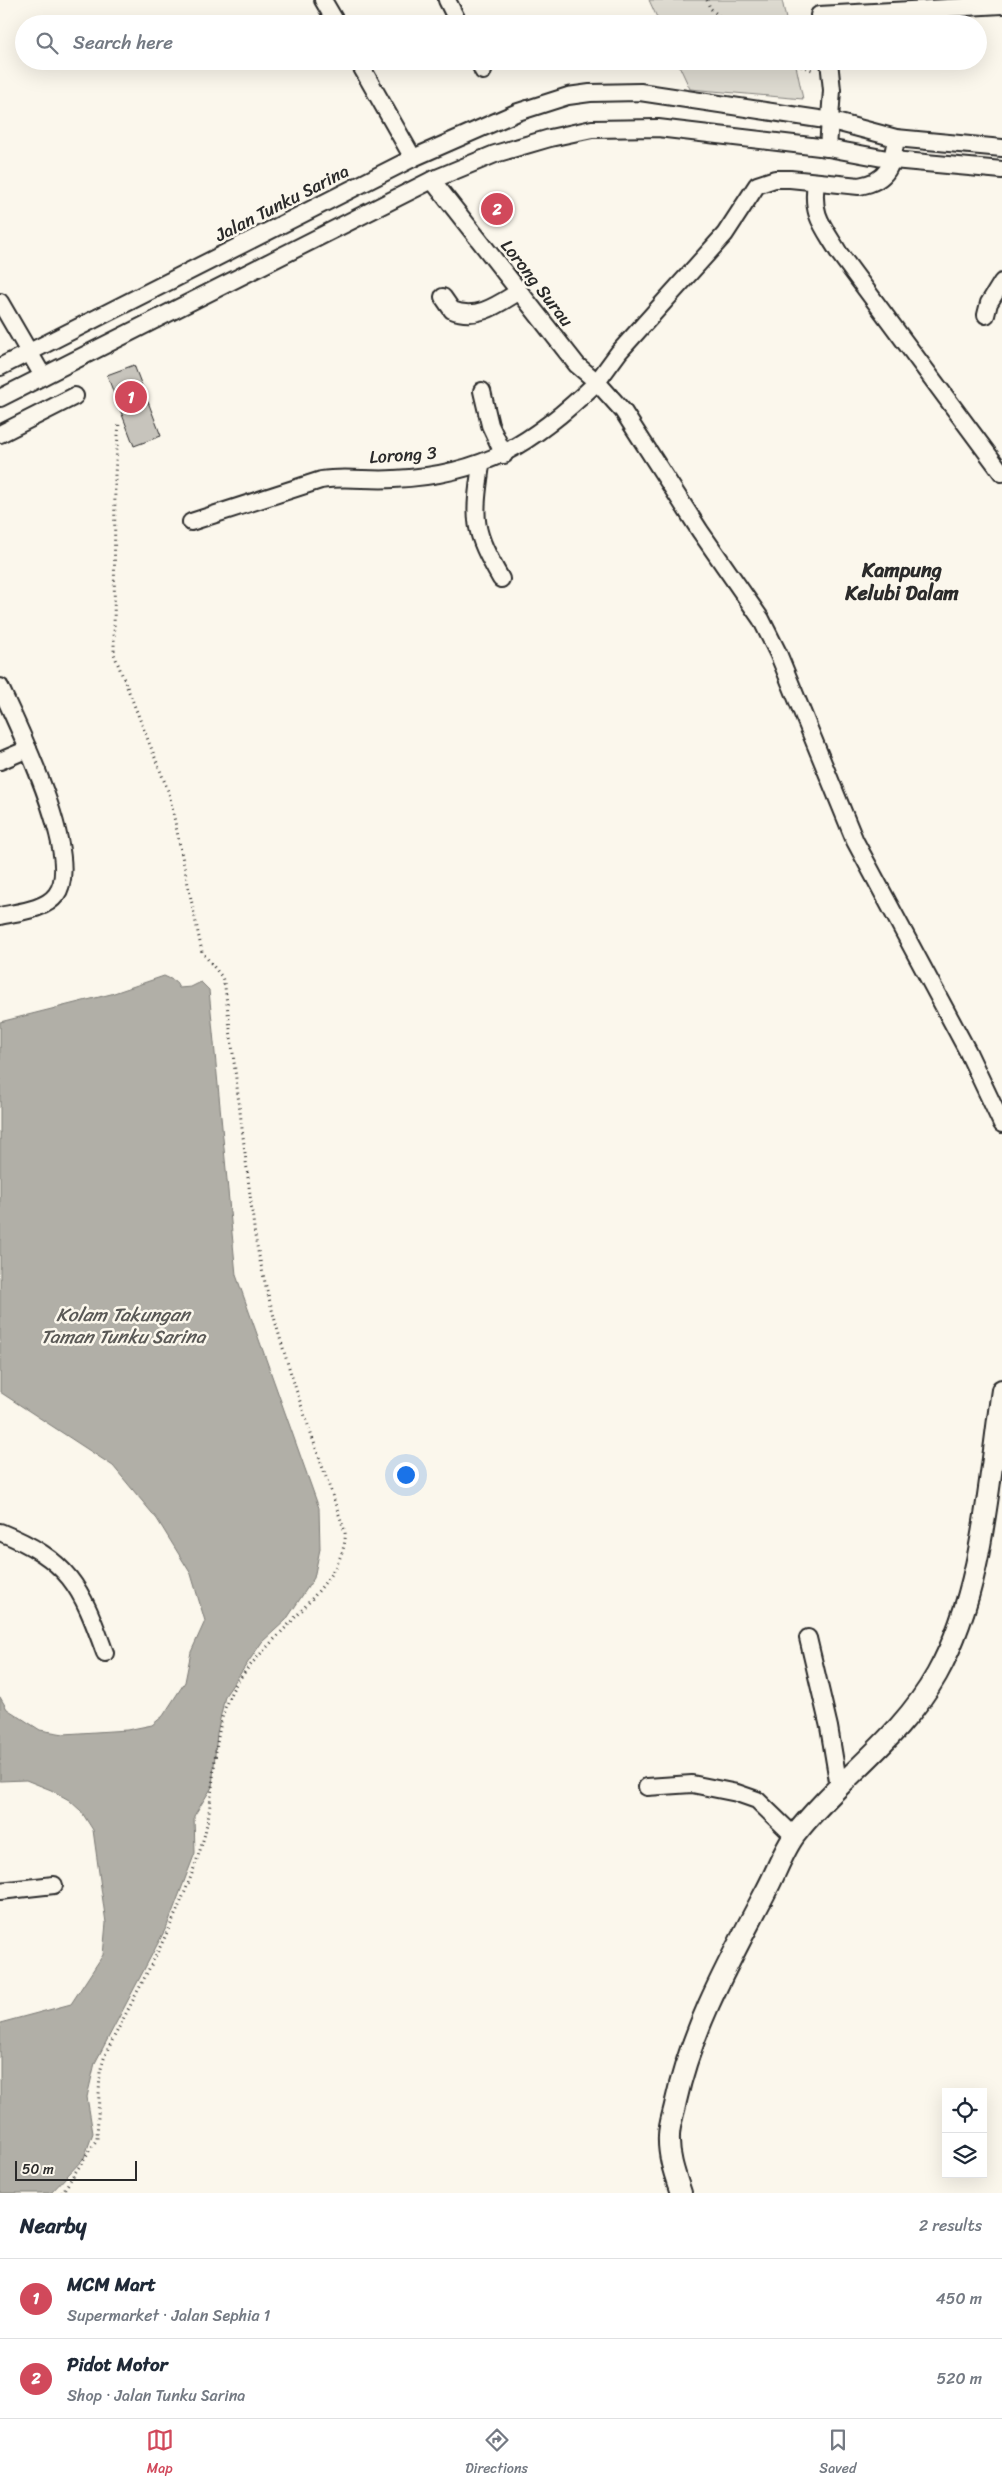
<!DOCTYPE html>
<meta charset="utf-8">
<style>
body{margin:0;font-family:Sriracha,sans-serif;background:#f6f6f7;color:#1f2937}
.controls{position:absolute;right:15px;bottom:15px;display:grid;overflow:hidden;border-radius:0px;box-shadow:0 5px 20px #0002}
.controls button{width:45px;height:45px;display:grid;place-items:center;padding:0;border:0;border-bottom:1px solid #e0e1e3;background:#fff;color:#1f2937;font:25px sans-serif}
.scale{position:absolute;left:15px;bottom:12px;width:122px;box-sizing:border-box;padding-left:5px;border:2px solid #2b2b2b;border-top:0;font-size:14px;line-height:18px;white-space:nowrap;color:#2b2b2b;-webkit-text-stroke:4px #fbf7ec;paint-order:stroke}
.you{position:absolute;left:405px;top:1474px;width:18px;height:18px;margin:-12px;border:4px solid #fff;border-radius:50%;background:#1a73e8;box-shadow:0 0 0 8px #1a73e833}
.badge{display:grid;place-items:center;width:32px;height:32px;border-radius:50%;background:#d1495b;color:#fff;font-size:16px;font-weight:700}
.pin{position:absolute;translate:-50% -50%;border:2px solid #fff;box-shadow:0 1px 5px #0006}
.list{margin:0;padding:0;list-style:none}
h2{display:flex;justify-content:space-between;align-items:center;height:65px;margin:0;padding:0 20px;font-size:21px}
h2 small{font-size:16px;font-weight:400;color:#747a83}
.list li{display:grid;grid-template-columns:32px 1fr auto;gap:15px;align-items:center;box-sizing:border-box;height:80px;padding:0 20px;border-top:1px solid #e0e1e3}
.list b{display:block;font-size:19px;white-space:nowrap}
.list p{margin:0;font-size:16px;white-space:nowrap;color:#747a83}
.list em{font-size:16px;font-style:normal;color:#747a83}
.icon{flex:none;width:28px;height:28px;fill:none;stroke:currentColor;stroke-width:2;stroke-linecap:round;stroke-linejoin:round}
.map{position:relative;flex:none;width:1002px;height:2193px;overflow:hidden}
.search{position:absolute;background:#fff;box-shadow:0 5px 20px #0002;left:15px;right:15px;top:15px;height:55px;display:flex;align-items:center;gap:12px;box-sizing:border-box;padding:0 18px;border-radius:28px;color:#747a83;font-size:19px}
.sheet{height:225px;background:#fff}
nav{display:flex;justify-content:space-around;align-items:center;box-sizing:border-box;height:70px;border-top:1px solid #e0e1e3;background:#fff;font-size:14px;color:#747a83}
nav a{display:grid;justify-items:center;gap:2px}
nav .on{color:#d1495b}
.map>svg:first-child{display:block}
.green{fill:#dddad0;stroke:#84827e}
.water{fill:#b1afa7;stroke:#7b7a75}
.building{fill:#c7c4bc;stroke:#2b2b2b}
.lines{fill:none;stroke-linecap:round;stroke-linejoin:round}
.minor-casing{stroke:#2b2b2b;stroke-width:20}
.major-casing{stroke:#2b2b2b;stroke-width:24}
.path{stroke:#2b2b2b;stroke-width:3;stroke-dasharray:1 4;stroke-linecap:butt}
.minor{stroke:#fbf7ec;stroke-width:16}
.major{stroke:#fbf7ec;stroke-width:20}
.labels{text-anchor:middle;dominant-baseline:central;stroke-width:5;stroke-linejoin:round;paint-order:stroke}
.street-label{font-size:18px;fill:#2b2b2b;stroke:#fbf7ec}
.water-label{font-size:19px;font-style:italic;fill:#5a5956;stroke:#fbf7ec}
.quarter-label{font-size:20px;font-weight:bold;fill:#2b2b2b;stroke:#fbf7ec}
</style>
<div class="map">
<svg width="1002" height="2193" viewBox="0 0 1002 2193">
<rect width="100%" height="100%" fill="#fbf7ec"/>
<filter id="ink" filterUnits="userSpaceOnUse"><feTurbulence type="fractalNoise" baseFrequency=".02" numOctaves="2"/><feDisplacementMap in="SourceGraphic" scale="10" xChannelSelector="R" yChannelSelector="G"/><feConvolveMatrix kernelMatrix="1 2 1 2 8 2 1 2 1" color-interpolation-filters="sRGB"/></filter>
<g filter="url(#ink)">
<g class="green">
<path d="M649,0H782L787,24H660Z"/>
<path d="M677,61H795L803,99L690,89Z"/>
</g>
<path class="water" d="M164,976L175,981L179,988L191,987L201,982L209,990L236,1275L319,1508L320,1549L314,1578L286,1620L262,1642L225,1696L217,1733L212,1787L194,1816L195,1853L167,1926L95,2063L87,2097L93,2133L84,2158L51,2193H0V2023L71,2004L103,1955L106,1923L93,1830L81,1811L69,1800L51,1790L26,1780L0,1781V1697L7,1709L40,1730L64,1734L127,1730L152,1725L163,1716L185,1682L191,1652L205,1621L191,1574L157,1519L113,1466L0,1392V1022L111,994Z"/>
<path class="building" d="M134,365L161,436L134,446L107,375Z"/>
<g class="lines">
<defs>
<g id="minor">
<path d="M323,0L337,24"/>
<path d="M447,0L459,24"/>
<path d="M819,15L1002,5"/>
<path d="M358,61L413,158"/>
<path d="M479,61L483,71"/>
<path d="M896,138C892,165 889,181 859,186L790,179H775L757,185L725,234L619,352L597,382L623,411L700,531L761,619L778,653L855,841L967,1050L1002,1124"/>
<path d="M828,148L832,90L829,61"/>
<path d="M816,183C811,215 823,226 839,253L1002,473"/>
<path d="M443,297L452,310C477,320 497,305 518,292"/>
<path d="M0,302L43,376"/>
<path d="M986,315L989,303L1002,282"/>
<path d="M0,367L413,158L518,112L568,96L590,93L640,92L832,121L896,138L1002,148"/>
<path d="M482,391L490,425L504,455"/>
<path d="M0,398L432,180L495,154L550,138L592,129L658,128L828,148L893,160L1002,170"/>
<path d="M0,434L75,396"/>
<path d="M481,465C473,521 473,530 501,579"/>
<path d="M191,522L321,480C346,476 369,481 394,479C484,475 534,443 597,382L577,365L432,180"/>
<path d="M0,687C18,726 84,860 56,895C45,910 17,912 0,916"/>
<path d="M0,761L28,749"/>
<path d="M0,1532C69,1560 81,1586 105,1653"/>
<path d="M808,1638L829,1727L839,1787"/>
<path d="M647,1787L692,1784L737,1793L757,1800L794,1836"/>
<path d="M0,1891L54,1885"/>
</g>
<path id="major" d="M681,2193C675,2175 668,2156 669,2136C669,2125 674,2112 676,2101C692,2027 731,1958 766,1891C776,1873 783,1851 795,1835C840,1777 900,1740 937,1674C984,1589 988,1484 1002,1390"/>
</defs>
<use href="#minor" class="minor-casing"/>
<use href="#major" class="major-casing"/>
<g class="path">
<path d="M707,0L710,8L728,24"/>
<path d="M787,61L815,71"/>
<path d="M62,2193L97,2139L100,2072L105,2055C140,1984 182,1914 204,1837C216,1792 211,1729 233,1689C256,1647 350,1580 345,1532C312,1435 274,1337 255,1236L225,987L222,977L202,952L169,793L114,654L115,474L119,422"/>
</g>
<use href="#minor" class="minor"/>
<use href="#major" class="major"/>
</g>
</g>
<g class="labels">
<g class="street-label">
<text transform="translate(282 203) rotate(-27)">Jalan Tunku Sarina</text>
<text transform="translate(537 283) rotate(52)">Lorong Surau</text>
<text transform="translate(403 455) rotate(-4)">Lorong 3</text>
</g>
<g class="water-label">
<text x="123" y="1314">Kolam Takungan<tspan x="123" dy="22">Taman Tunku Sarina</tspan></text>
</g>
<g class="quarter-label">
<text x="902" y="570">Kampung<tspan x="902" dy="23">Kelubi Dalam</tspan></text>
</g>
</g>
</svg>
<div class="controls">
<button><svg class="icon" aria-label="locate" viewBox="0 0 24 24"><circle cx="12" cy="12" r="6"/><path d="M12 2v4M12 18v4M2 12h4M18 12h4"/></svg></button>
<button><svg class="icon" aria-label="layers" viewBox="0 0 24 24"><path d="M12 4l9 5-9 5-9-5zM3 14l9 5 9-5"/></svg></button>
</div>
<div class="scale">50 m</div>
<div class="you"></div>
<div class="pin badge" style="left:131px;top:397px">1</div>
<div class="pin badge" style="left:497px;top:209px">2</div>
<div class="search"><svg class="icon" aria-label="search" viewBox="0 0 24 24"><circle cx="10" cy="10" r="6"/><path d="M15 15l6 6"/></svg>Search here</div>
</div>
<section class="sheet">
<h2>Nearby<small>2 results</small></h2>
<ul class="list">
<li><span class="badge">1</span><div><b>MCM Mart</b><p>Supermarket · Jalan Sephia 1</p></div><em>450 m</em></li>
<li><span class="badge">2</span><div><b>Pidot Motor</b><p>Shop · Jalan Tunku Sarina</p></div><em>520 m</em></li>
</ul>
</section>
<nav>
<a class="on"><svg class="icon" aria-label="map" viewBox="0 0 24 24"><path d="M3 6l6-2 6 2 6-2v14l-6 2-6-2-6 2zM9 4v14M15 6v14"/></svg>Map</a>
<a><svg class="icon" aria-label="directions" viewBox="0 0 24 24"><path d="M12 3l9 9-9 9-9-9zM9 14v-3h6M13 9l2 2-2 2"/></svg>Directions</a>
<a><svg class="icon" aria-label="saved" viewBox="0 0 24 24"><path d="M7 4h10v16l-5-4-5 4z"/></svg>Saved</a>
</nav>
